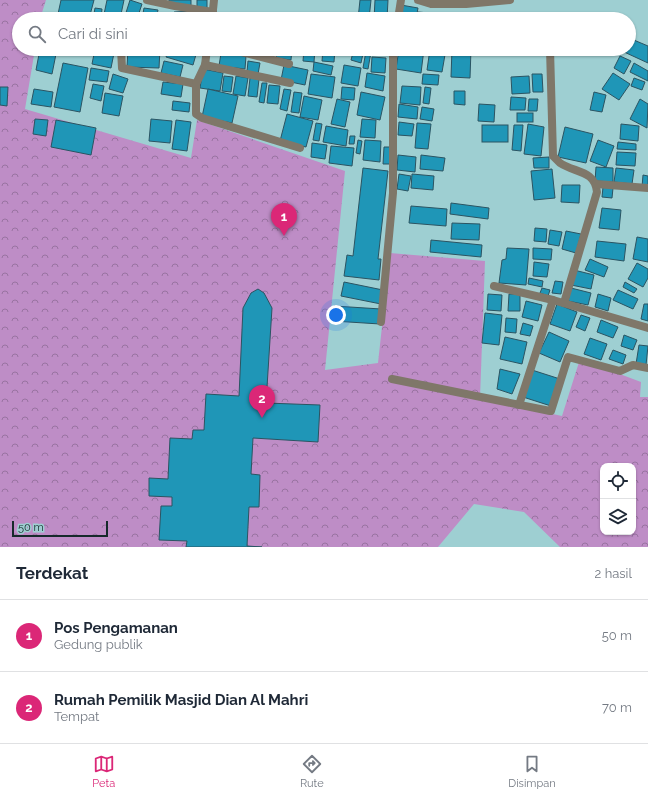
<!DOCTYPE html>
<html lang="id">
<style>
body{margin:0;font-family:Raleway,sans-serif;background:#f6f6f7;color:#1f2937}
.controls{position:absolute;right:12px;bottom:12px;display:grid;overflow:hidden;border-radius:8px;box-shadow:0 1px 3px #0004}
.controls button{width:36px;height:36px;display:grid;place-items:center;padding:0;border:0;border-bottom:1px solid #e0e1e3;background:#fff;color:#1f2937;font:20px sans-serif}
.scale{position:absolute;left:12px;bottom:10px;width:96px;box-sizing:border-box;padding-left:4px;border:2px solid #162a2b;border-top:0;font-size:11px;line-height:14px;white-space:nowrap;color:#162a2b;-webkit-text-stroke:3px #9ecfd2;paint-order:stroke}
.you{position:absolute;left:336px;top:315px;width:14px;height:14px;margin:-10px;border:3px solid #fff;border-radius:50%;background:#1a73e8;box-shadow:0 0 0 6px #1a73e833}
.badge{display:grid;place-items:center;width:26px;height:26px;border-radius:50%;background:#db2777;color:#fff;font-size:13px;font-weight:700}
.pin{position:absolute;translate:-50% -33px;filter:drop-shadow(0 1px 2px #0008)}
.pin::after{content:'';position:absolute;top:21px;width:14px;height:12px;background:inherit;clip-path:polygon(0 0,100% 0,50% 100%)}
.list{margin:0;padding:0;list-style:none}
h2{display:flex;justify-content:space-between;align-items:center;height:52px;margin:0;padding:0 16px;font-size:17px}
h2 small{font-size:13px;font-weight:400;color:#747a83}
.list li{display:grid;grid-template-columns:26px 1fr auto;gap:12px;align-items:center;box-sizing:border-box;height:72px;padding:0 16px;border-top:1px solid #e0e1e3}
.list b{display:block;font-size:15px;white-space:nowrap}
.list p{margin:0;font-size:13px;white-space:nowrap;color:#747a83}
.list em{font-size:13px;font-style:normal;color:#747a83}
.icon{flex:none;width:22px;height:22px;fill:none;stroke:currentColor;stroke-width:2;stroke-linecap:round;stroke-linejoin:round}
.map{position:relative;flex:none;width:648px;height:547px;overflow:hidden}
.search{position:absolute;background:#fff;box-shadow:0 1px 3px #0004;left:12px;right:12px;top:12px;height:44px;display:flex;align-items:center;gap:10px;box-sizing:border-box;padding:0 14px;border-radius:22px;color:#747a83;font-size:15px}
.sheet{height:196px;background:#fff}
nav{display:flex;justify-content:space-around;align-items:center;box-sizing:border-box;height:56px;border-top:1px solid #e0e1e3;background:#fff;font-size:11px;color:#747a83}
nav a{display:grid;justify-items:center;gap:2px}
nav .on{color:#db2777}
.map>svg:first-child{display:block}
.park{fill:url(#park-crowns);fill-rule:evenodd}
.building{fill:#1f96b7;stroke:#2b5462}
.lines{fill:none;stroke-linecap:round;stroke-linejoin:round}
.minor{stroke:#7f7769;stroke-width:8}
</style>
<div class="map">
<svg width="648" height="547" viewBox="0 0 648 547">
<defs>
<pattern id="park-crowns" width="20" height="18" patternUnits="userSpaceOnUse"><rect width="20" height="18" fill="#be8dc6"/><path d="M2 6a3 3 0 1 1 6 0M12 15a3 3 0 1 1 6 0" fill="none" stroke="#9973a1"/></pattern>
</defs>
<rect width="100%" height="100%" fill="#9ecfd2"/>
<path class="park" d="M0,0H46L40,19H19V49H35L25,109L191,158L197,120L345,171L325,370L378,363L390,253L485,261L480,398L562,416L580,359L641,382L640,397H648V547H560L524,512L474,504L438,547H0ZM603,466H633V532H603Z"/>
<g class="building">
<path d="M61,0H94L89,19H81L58,14Z"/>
<path d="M107,0H124L120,19H103Z"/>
<path d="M130,0L142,4L137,19H124Z"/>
<path d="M169,0H191V6L169,3Z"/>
<rect x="197" y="0" width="10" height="9"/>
<path d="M360,0H371L369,19H358Z"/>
<path d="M375,0H388L387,19H374Z"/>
<path d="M401,5L418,8L416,19H399Z"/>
<path d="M95,8L102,9L101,19H93Z"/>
<path d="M144,8L158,10L156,19H142Z"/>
<path d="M195,11V19H174V12Z"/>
<path d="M418,12L440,14L439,19H417Z"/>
<rect x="456" y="16" width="19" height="3"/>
<path d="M629,38L648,46V63L622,51L623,49H629Z"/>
<path d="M40,49H57L52,74L36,70Z"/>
<path d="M95,49L114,53L111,68L92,64Z"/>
<path d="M128,49H160L159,68L127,67Z"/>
<path d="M169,49H191L197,51L193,65L166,57Z"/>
<path d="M251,49H268L266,54Z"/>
<path d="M278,49H292L291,60L276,58Z"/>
<path d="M304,49H315L314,62L303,61Z"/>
<path d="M323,49H335L334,62L322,61Z"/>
<path d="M354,49H364L361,63L351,60Z"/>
<path d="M399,49H424L421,73L396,69Z"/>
<path d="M430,49H446L442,72L427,70Z"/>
<path d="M452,49H471L470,78L451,77Z"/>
<path d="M366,51L371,52L368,69L363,68Z"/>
<path d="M221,53L246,56L245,69L219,66Z"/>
<path d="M620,56L631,61L624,74L614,68Z"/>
<path d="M372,57L386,58L385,73L371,72Z"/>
<path d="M164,61L183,65L180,77L161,73Z"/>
<path d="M248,61L260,63L258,74L247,72Z"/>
<path d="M314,62L333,66L331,75L313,71Z"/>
<path d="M63,63L88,68L80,112L54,107Z"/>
<path d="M634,63L648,71V81L630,72Z"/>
<path d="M284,65L308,70L305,85L281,80Z"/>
<path d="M344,65L361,68L358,86L341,83Z"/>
<path d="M91,68L109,71L107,82L89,80Z"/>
<path d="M203,69L223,73L220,91L200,88Z"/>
<path d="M367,73L385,76L383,91L365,87Z"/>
<path d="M613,73L630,84L619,100L602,89Z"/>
<path d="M113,74L128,79L123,93L109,89Z"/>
<path d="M311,74L335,77L332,98L308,94Z"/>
<path d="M423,74L439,75L438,85L422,84Z"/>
<path d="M532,74H542L543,92H533Z"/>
<path d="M224,76L233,77L231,92L222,91Z"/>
<path d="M236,76L248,78L245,96L233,94Z"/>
<path d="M529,76L530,93L512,94L511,77Z"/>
<path d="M250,78L259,79L257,97L248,96Z"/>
<path d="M634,78L645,82L642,90L631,86Z"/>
<path d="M163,82L183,84L181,97L161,94Z"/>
<path d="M262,83H267L264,103L259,102Z"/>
<path d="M93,84L104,86L101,101L90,98Z"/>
<path d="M269,85L280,86L278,104L267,103Z"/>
<path d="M402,86L421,87L420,105L400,103Z"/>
<path d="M0,87H8L7,106L0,105Z"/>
<path d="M342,87L355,88L354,100L341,99Z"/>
<path d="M425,87L431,88L429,104L423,103Z"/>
<path d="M34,89L53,92L51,107L31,104Z"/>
<path d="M208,89L238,96L232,123L202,117Z"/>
<path d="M284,89L291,90L287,111L280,109Z"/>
<path d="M454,91H465V105L454,104Z"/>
<path d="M294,92L302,93L299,113L291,112Z"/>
<path d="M361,92L385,97L380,120L357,115Z"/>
<path d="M594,92L606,95L602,112L590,110Z"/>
<path d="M105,93L123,96L119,116L102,113Z"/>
<path d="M304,96L322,100L318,120L300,117Z"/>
<path d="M511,97L526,98L525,110H510Z"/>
<path d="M337,99L350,102L345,127L331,124Z"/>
<path d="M529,99H538L537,111H528Z"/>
<path d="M640,99L648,104L647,128L630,119Z"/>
<path d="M173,101L190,103L189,112L172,110Z"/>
<path d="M399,104L418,107L417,119L398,117Z"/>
<path d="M479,104L495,105L494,122L478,121Z"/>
<path d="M422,107L434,109L432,121L420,119Z"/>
<rect x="517" y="113" width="16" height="9"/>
<path d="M287,114L313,121L306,147L280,141Z"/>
<path d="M35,119L48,120L46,136L33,134Z"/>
<path d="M151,119L172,121L170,143L149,141Z"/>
<path d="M362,119L376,120L375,138L360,137Z"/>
<path d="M56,120L96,128L91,155L51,147Z"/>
<path d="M176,120L191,122L187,151L172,149Z"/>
<path d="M399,122L414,124L412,136L398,135Z"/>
<path d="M316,123L322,124L319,141L313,140Z"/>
<path d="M417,123L431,124L428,149L415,148Z"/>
<path d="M528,124L544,127L541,156L524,154Z"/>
<path d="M621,124L639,126L638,141L620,139Z"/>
<rect x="482" y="125" width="26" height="17"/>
<path d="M514,125H523L521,151L512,150Z"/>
<path d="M326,126L348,130L346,146L323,142Z"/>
<path d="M565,127L593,134L586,163L558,157Z"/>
<path d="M350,136H355L354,144H349Z"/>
<path d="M358,140L362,141L360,154L356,153Z"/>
<path d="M365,140L381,141L380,162L363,160Z"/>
<path d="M598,140L614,146L606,167L590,161Z"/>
<path d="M618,142L636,144V150L617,149Z"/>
<path d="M312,143L327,145L325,159L311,157Z"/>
<path d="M331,146L354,148L352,166L329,163Z"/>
<path d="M384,147H391L390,164H383Z"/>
<path d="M617,152L636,153L635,166L616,165Z"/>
<path d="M398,155L416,157L415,172L397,170Z"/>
<path d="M421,155L445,158L443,171L420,169Z"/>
<path d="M549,157V168H534L533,158Z"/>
<path d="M596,167L613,168V182L595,181Z"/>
<path d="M363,168L388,171L378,259H381L379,280L344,276L347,255L353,256Z"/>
<path d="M616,168L634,170L632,184L614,182Z"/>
<path d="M552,169L555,198L534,200L531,171Z"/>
<path d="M399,174L411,176L408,191L397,189Z"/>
<path d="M412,174L434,176L433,190L411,188Z"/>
<path d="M643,175L648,176V187H642Z"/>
<path d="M562,185H580L579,203L561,202Z"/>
<path d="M603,187L613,188L612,198L602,197Z"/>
<path d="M451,203L489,208L488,219L450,214Z"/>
<path d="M411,206L447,209L446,226L409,223Z"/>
<path d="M602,208L621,210L619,230L599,228Z"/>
<path d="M452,223L480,224L479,240L451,239Z"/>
<path d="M535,228L547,229L546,242L534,241Z"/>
<path d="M550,230L562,232L559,246L548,244Z"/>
<path d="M566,231L581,234L576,253L562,249Z"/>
<path d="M637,237L648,239V262L633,259Z"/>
<path d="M431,240L482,245L481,257L430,252Z"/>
<path d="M597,241L626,244L624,261L595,257Z"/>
<path d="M507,248L529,249L526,285L499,283L502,260L506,259Z"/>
<path d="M533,248L552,249L551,260L533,259Z"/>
<path d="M590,259L608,267L604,277L585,270Z"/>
<path d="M534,262L549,264L547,277L533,276Z"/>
<path d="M637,263L648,269V278L643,287L628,279Z"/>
<path d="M574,270L594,275L591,289L571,285Z"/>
<path d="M529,278L543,281L542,287L528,284Z"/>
<path d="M555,281L563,282L561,294L552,293Z"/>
<path d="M344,282L383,290L381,304L341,296Z"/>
<path d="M625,282L637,289L634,293L623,287Z"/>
<path d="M542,288L550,290L548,296L540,293Z"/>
<path d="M571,288L591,293L588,305L568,301Z"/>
<path d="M258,289L264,293L272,308L266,403L320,405L318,442L253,438L251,474L260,475L259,507H249L247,546L262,547H186L187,541L159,540L161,506H172V497L149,496V478L168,479L170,438L192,439L193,430H204L206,394L239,396L243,308L251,293Z"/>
<path d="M618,290L638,299L633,309L613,300Z"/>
<path d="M488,294L502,295L501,311L487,310Z"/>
<path d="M509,294H520V311H508Z"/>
<path d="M598,294L611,298L608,311L595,307Z"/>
<path d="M526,301L542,305L538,321L522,317Z"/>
<path d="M557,304L577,312L570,331L550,324Z"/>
<path d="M644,304H648V321L641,319Z"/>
<path d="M334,306L381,309L380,324L333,321Z"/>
<path d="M485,313L502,315L499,345L482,343Z"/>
<path d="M581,315L590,318L585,331L576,327Z"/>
<path d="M506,318L517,319L516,333L505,332Z"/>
<path d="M601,320L618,327L613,338L597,332Z"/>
<path d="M523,323L533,326L530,336L520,334Z"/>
<path d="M549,332L569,341L560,362L539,353Z"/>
<path d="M624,335L637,340L633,350L621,346Z"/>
<path d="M505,337L527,342L522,364L500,359Z"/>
<path d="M590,338L607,344L601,360L584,354Z"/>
<path d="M639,345L648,346L646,365L636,364Z"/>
<path d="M613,350L626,355L623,364L609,359Z"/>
<path d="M500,369L520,374L512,394L497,389Z"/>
<path d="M532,370L560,379L551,406L523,397Z"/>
</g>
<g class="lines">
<g class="minor">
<path d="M147,0L175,6L213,12"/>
<path d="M418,0L431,4H466L510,0"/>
<path d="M212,19L214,0"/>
<path d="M398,19L401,0"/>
<path d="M121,49L122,68L196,84"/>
<path d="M207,49L205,65L196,84V114L202,118L300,148"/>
<path d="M230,49L289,64"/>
<path d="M550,49L553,156C555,158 558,161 560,163C575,173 595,170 597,192L564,303"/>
<path d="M205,65L290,83"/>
<path d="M596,184L648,188"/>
<path d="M494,286L553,300L648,328"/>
<path d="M381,322L393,193V49"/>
<path d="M392,379L550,411H551L568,357L620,371L633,365L648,368"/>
<path d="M519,405L553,300"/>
</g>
</g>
</svg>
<div class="controls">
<button><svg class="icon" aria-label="locate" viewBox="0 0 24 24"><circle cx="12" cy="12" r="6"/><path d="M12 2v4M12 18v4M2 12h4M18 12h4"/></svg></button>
<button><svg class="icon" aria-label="layers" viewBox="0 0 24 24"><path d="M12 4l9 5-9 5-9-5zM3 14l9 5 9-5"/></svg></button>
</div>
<div class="scale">50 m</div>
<div class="you"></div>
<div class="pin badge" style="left:284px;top:236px">1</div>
<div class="pin badge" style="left:262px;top:418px">2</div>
<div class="search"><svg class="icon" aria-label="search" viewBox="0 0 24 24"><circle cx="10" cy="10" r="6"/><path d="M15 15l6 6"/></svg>Cari di sini</div>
</div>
<section class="sheet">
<h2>Terdekat<small>2 hasil</small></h2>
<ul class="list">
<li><span class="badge">1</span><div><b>Pos Pengamanan</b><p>Gedung publik</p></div><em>50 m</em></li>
<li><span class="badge">2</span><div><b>Rumah Pemilik Masjid Dian Al Mahri</b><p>Tempat</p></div><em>70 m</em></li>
</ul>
</section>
<nav>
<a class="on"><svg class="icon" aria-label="map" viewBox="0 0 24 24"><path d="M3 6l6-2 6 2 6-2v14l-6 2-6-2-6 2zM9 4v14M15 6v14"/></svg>Peta</a>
<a><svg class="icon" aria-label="directions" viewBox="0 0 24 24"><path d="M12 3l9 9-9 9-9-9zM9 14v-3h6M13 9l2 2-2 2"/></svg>Rute</a>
<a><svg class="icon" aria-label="saved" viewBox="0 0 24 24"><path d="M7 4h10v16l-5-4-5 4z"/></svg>Disimpan</a>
</nav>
